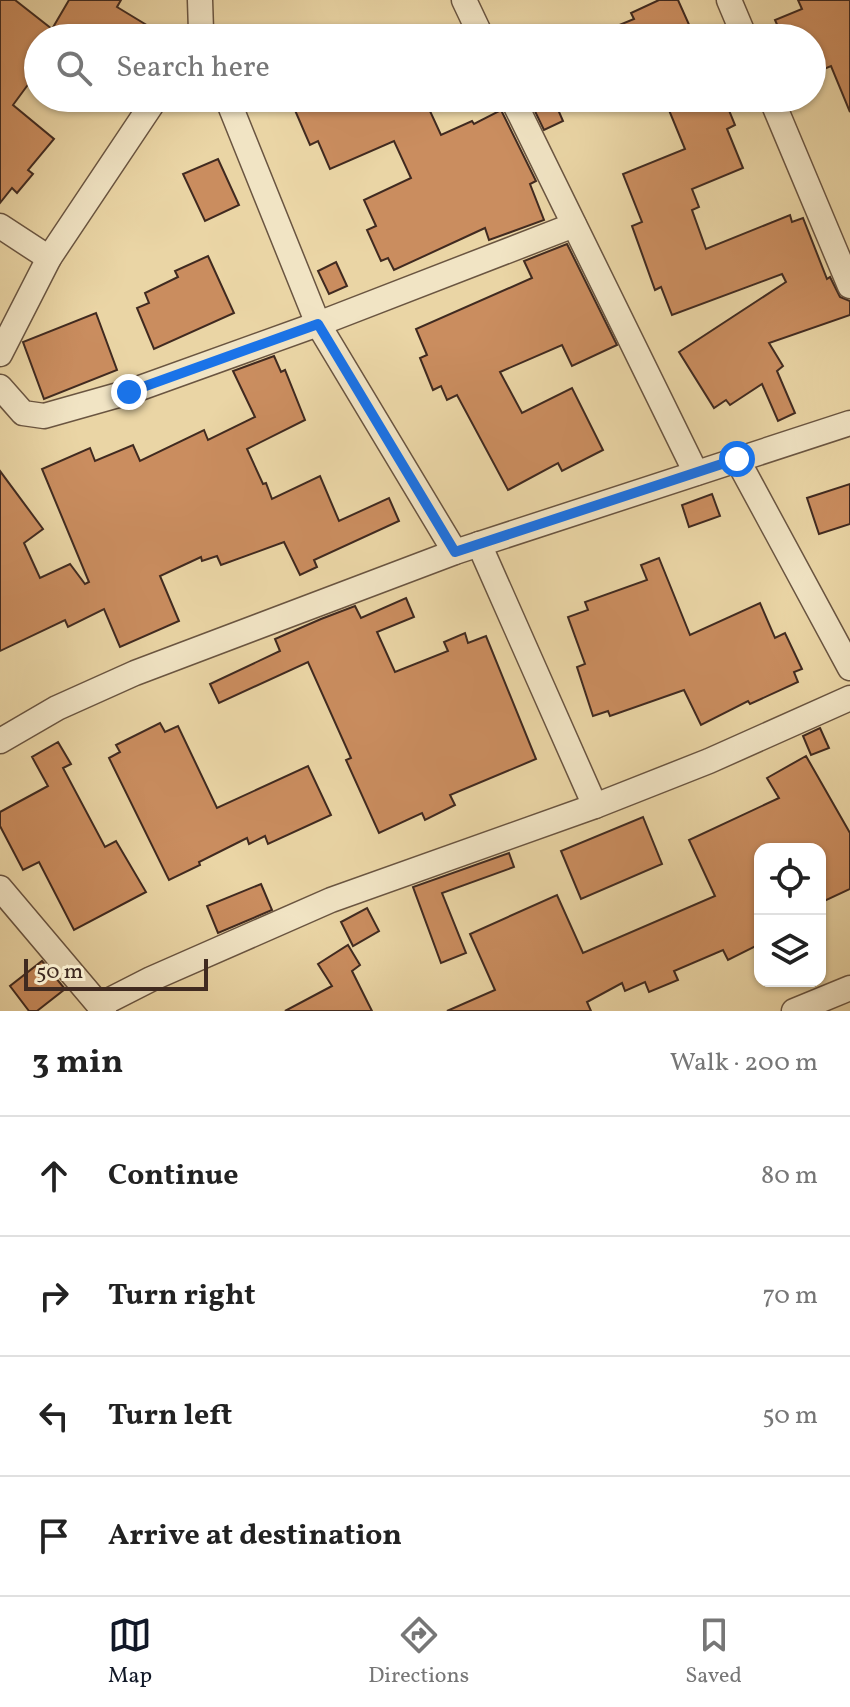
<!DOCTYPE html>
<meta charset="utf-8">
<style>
body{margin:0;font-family:Vollkorn,serif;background:#f2f2f2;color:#222}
.controls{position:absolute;right:24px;bottom:24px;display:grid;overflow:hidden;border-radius:16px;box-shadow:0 2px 6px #0004}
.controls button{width:72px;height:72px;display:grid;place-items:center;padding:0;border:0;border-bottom:2px solid #e0e0e0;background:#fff;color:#222;font:40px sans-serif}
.scale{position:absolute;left:24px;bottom:20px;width:184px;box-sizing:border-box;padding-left:8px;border:4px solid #402a20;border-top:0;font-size:22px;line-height:28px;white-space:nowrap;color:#402a20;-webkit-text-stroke:6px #f1e4c4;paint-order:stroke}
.stop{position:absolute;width:24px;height:24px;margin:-18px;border:6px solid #1a73e8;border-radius:50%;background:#fff}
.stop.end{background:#1a73e8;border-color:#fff;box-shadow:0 2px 8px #0008}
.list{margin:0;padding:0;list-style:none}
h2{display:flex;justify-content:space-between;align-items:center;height:104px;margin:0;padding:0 32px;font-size:34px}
h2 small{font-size:26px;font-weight:400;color:#767676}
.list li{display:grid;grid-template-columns:52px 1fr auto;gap:24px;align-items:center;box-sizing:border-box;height:120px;padding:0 32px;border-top:2px solid #e0e0e0}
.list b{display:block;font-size:30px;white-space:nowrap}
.list em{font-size:26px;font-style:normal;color:#767676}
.icon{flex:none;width:44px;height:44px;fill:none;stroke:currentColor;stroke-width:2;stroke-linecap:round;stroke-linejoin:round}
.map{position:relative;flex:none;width:850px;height:1011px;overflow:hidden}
.search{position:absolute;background:#fff;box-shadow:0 2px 6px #0004;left:24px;right:24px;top:24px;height:88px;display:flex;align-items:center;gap:20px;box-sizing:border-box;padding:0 28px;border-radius:44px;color:#767676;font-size:30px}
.sheet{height:584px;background:#fff}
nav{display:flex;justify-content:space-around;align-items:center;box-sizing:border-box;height:112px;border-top:2px solid #e0e0e0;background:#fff;font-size:22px;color:#767676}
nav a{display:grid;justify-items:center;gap:4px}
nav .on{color:#111827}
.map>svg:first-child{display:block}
.building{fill:#ca8d5f;stroke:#402a20;stroke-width:2}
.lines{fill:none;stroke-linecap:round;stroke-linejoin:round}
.minor-casing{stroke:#6a5541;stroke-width:27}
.minor{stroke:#f1e4c4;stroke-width:24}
.route{stroke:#1a73e8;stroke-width:10}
</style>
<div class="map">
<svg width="850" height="1011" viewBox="0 0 850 1011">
<rect width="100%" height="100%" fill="#ead5a5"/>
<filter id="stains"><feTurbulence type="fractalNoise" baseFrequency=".0025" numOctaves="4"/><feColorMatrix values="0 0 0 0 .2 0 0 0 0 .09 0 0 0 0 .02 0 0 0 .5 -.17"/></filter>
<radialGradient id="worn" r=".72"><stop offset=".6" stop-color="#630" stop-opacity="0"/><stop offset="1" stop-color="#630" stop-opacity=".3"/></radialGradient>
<g class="building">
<path d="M0,0H15L52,29L69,0H121L117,7L168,38H38V71L13,105L54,139L28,170L33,174L17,193L12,188L0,203Z"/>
<path d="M659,0H678L695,38H588L634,19L631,13Z"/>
<path d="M798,0H850V112L831,66L812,74V38H783L775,20L802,9Z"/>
<path d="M302,98H424L441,135L472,121L474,124L501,110L536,181L530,184L544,220L489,240L485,228L394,270L388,258L381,261L367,230L376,226L364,200L411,178L394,141L330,169L318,141L310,145L294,108L304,103Z"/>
<path d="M547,98H553L563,121L544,130L532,105Z"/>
<path d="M664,98H724L735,125L727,129L743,168L692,189L699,207L692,210L706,249L790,215L792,222L803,218L827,279L830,277L840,297L850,301V315L769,343L783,366L777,371L795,413L778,421L762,384L730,405L726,400L714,408L679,352L786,282L782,274L672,315L661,287L655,290L632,226L642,222L623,174L685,149Z"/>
<path d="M218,159L239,205L205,221L183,174Z"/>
<path d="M567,244L617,345L572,366L562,345L500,372L522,413L572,388L603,450L562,471L558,463L508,490L457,395L447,400L441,386L433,390L420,358L427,355L416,329L532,278L524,261Z"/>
<path d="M208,256L234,313L154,349L137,308L149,303L145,293L178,277L175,271Z"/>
<path d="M336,262L347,286L329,294L318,271Z"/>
<path d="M96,313L117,370L44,399L23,342Z"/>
<path d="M274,356L281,372L285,370L305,420L247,449L263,484L266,483L272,499L320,476L339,521L389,498L399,521L314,560L317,567L300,575L284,542L221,565L217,556L202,561L201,557L160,576L179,621L120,647L104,609L68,627L65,620L0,651V471L43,529L24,543L40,578L70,564L85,584L89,582L42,469L90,448L95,461L133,445L140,461L204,430L208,440L255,417L233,371Z"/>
<path d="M850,484V524L819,534L807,498Z"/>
<path d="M712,494L720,516L689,527L682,505Z"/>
<path d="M659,558L690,635L760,603L775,638L785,633L802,669L794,672L798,682L750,704L748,701L701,725L684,690L610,716L608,711L593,716L577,667L585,664L568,617L588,610L585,602L647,580L641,565Z"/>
<path d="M406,598L414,617L377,632L395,672L448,651L444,642L465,633L468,643L486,636L536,759L450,795L455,805L425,820L422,813L379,833L346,760L351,758L308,662L219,703L210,684L280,651L275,639L321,619L355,606L361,618Z"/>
<path d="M160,723L165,732L178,726L217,808L308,766L331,815L268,844L265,836L249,844L247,838L199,862L200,865L169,880L109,758L120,752L116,745Z"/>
<path d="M820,728L829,748L811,755L803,736Z"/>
<path d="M58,742L71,764L63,768L105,847L116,841L146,892L74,930L39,862L23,870L0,826V812L48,786L32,757Z"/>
<path d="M806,756L850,833V889L820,903V849H760V944L728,960L723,950L674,971L678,980L649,992L645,982L625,991L622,983L587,1002L591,1011H447L495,990L470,934L557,895L583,953L715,896L689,840L779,798L767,778Z"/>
<path d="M643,817L662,864L581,899L561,851Z"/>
<path d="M509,853L514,867L442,893L466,953L441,963L413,887Z"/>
<path d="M261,884L272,910L218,933L207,906Z"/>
<path d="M367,908L379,931L353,946L341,922Z"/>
<path d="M348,945L360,965L352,971L372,1011H285L332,986L318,964Z"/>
<path d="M42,961L65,989L37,1011H29L10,986Z"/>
</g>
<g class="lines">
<defs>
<g id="minor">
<path d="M200,0L201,31L203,38"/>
<path d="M464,0L482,38"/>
<path d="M729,0L745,38"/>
<path d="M227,98L318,324L455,552"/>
<path d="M512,98L696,473"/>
<path d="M771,98L850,286"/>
<path d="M0,226L49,258"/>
<path d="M0,354L49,258L156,98"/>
<path d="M0,387L23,413L44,416L129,392L318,324L574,225"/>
<path d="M737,459L850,668"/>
<path d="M479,544L595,806"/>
<path d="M0,741L57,708L135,673L455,552L850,423"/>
<path d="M0,888L104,1011"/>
<path d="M100,1005L151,979L331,900L595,806L709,761L850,698"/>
<path d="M794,1011L850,988"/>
</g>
</defs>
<use href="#minor" class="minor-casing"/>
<use href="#minor" class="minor"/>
</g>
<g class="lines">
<path class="route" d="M129,392L318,324L455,552L737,459"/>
</g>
<rect width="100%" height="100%" filter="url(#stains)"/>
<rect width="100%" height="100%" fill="url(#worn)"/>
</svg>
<div class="controls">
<button><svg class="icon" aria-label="locate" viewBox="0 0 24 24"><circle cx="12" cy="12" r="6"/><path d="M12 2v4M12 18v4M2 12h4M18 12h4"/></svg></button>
<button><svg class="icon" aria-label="layers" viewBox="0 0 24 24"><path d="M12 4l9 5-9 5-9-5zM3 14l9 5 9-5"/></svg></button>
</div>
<div class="scale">50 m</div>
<div class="stop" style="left:737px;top:459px"></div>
<div class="stop end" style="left:129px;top:392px"></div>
<div class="search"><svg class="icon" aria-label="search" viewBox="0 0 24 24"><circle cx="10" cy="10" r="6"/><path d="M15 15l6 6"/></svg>Search here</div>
</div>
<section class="sheet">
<h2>3 min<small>Walk · 200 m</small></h2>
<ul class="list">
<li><svg class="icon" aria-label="ahead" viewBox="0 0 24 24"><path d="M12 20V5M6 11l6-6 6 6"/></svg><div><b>Continue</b></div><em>80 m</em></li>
<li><svg class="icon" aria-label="right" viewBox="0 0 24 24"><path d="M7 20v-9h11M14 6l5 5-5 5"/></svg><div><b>Turn right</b></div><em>70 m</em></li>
<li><svg class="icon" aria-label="left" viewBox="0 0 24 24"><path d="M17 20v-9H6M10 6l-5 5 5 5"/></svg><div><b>Turn left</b></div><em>50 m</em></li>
<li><svg class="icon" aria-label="arrive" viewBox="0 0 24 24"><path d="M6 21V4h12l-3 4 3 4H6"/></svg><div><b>Arrive at destination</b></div></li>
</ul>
</section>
<nav>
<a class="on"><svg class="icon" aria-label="map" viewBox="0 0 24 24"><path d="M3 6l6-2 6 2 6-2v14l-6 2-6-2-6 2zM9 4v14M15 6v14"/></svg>Map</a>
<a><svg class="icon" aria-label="directions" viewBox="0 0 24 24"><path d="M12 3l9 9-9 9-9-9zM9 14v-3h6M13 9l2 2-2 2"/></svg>Directions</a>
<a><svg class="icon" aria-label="saved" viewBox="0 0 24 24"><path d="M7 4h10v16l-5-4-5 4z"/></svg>Saved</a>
</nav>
